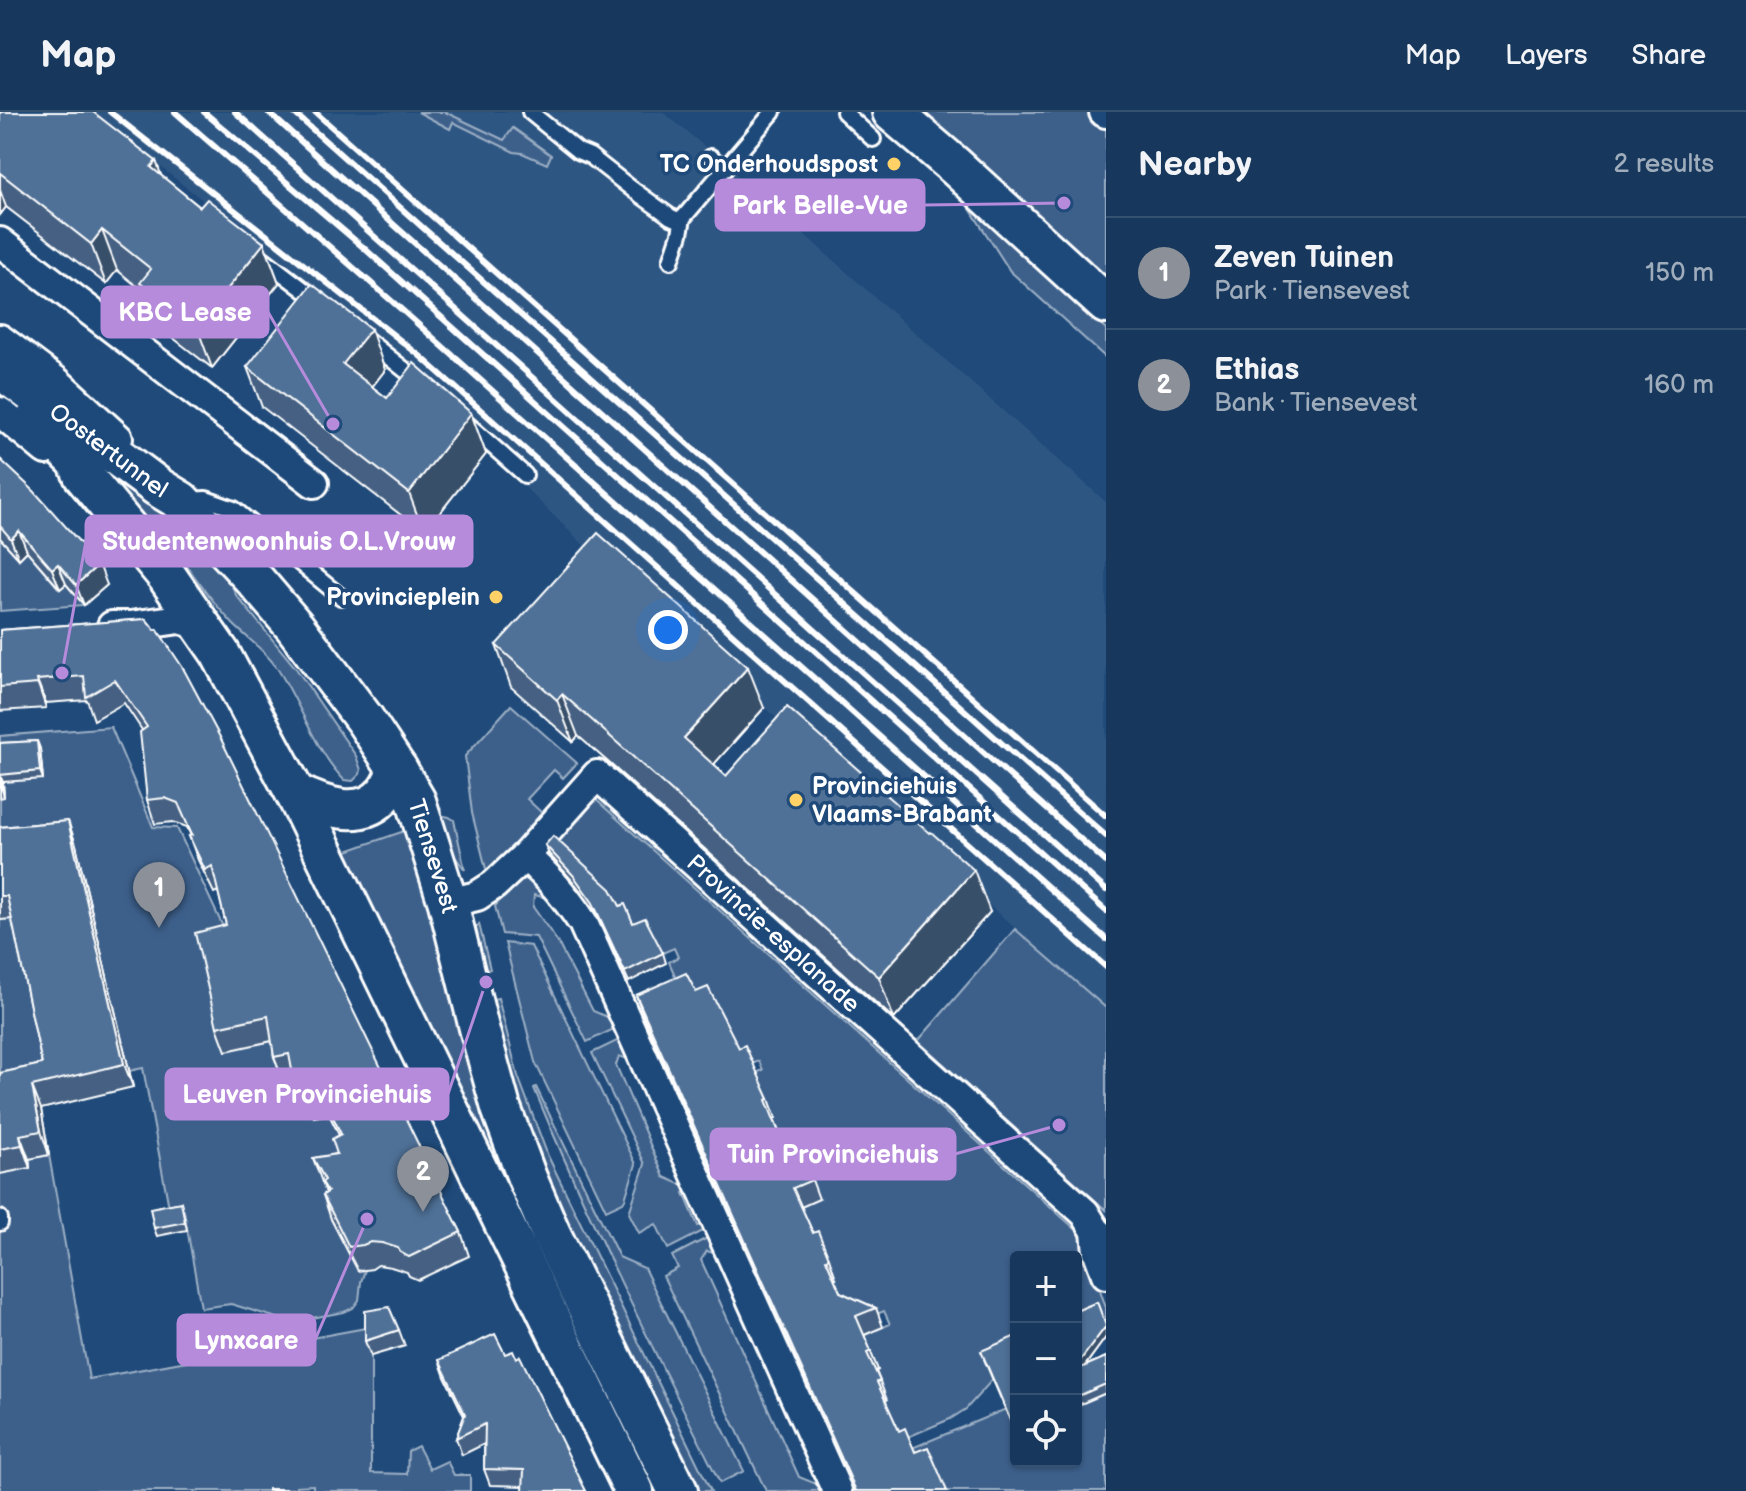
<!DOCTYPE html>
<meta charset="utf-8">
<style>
body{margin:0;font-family:"Balsamiq Sans",sans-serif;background:#203f62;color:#f1f3f6}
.controls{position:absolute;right:24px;bottom:24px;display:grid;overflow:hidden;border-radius:8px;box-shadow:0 2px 6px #0004}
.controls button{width:72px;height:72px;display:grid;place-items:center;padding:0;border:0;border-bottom:2px solid #365272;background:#17385c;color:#f1f3f6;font:40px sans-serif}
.you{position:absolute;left:668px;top:518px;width:28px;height:28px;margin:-20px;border:6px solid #fff;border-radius:50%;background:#1a73e8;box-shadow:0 0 0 12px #1a73e833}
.badge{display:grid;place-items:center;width:52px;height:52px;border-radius:50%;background:#8c9099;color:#fff;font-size:26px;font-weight:700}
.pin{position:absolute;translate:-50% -66px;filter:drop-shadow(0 2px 4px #0008)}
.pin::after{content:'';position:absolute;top:42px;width:28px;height:24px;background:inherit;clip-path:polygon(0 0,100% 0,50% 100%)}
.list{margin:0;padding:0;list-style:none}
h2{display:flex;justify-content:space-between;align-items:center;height:104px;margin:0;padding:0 32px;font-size:34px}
h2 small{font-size:26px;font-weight:400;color:#9eacbb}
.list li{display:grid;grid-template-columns:52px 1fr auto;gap:24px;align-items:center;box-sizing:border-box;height:112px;padding:0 32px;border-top:2px solid #365272}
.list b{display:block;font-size:30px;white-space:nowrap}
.list p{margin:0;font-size:26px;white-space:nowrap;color:#9eacbb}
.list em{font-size:26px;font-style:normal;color:#9eacbb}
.icon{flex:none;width:44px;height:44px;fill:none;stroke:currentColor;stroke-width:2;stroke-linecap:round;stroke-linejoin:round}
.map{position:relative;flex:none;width:1106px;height:1379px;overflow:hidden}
header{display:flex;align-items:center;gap:48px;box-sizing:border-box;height:112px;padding:0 40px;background:#17385c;border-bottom:2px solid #365272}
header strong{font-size:38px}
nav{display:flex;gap:44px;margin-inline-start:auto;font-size:28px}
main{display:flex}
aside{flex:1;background:#17385c}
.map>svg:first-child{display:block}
.built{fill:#2e5683}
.green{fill:#3c618b;stroke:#9eb0c5;stroke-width:2}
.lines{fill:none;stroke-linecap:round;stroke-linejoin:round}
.lane-casing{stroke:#fff;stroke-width:20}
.street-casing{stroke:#fff;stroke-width:34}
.secondary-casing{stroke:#fff;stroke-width:44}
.lane{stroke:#1f4a7a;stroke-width:14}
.street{stroke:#1f4a7a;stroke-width:28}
.secondary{stroke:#1f4a7a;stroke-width:38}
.rail{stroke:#fff;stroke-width:6}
.wall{fill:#456182;stroke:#fff;stroke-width:2}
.shaded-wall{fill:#384f6a;stroke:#fff;stroke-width:2}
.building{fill:#507197;stroke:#fff;stroke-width:2}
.poi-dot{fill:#ffd166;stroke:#1f4a7a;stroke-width:3}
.labels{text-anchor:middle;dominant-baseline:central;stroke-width:7;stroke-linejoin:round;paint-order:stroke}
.poi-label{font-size:24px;font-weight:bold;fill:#fff;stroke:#1f4a7a;text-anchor:end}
.street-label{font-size:24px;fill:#fff;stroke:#1f4a7a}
.leader{fill:none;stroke:#b68bdc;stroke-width:3}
.callout-dot{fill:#b68bdc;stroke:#1f4a7a;stroke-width:3}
.callout{fill:#b68bdc;stroke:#b68bdc;stroke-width:3}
.callout-label{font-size:26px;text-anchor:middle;font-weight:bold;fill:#fff}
</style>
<header>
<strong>Map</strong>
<nav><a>Map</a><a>Layers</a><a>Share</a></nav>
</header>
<main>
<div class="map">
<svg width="1106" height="1379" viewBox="0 0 1106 1379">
<rect width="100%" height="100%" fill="#1f4a7a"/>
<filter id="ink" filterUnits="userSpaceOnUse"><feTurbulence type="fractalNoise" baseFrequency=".0125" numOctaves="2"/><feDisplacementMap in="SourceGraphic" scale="16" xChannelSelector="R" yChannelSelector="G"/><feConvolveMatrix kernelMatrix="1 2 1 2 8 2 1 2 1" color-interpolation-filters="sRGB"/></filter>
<g filter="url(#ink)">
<path class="built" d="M91,0H663L710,39L1106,390V896L613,462L488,339L496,328L400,244Z"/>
<g class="green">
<path d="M418,0H445L504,28L513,16L551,43L547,52L522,41L514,40L453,10L450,17Z"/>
<path d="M922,0H1090L1106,14V168Z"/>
<path d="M963,86L1106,217V246L1010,159Z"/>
<path d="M39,293L160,392L228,464L236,483L295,555L356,644L361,658L360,662L353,669L344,668C314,637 301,592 277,556C265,538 248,527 233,512C211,489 194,463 175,438H166Z"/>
<path d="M0,426L19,447L27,439L59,477L66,472L84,493L0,499Z"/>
<path d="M511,593L577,651L563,666L554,658L527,687L544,703L500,751L487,761L472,701L465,644Z"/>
<path d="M111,615L153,715L177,716L233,836L256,932L283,927L295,966L313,996L329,1002L350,1045L333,1091L331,1107L351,1146L365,1158L361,1170L359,1188L353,1196L344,1200L290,1210L231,1192L201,1196L184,1099L170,1101L143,956L129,959L76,733L0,738V624Z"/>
<path d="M593,685L1082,1123L1106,1196V1216L1076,1208V1145H1016V1233L993,1267L966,1297L950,1307L901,1328L884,1289L874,1260L878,1258L863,1224L890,1212L884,1199L858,1210L810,1143L800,1095L819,1087L783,1075L736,970L763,958L759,949L740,957L684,884L669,850L678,845L674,836L660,842L637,821L624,804L552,729Z"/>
<path d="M445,704L449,705L454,708L465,758L448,735L437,706Z"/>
<path d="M410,717L660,1379H650L341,741Z"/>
<path d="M524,767L530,768L551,787L534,783L533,795L557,829L593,899L617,909L620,914L587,930L536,825L502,822L495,794L512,776Z"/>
<path d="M15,807L50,974L0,986V808Z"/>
<path d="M479,812L490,857L480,860L473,820Z"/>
<path d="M1015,817L1106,896V1098L918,929Z"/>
<path d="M505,831L531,834L636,1052L625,1087L623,1090L606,1098L535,950Z"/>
<path d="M498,886L518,964L548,1044L711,1379H693L567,1120L522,1008L488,888Z"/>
<path d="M625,925L636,950L619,944L616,953L664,1065L692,1077L684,1081L698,1114L707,1111L709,1116L668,1137L656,1112L639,1121L629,1101L645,1052L592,941Z"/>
<path d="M536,975L619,1145L644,1156L744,1359L720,1371C655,1241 589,1110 534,976Z"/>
<path d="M49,1043L89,1267L371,1215V1361L407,1362L408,1339L418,1334L430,1357L447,1349L454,1363H470V1379H313V1373L296,1374V1379H0V1052L14,1059L30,1056L29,1047Z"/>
<path d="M713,1123L722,1144L707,1139L701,1148L799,1365L824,1375L826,1379H766L663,1164L678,1156L672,1144Z"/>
<path d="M1106,1281V1379H946L922,1359L912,1336L1006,1297L1016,1319V1349H1076V1294Z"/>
</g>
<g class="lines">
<defs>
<g id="lane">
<path d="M530,0L578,39L590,44L632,77L671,105L682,109"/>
<path d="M844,0L873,27"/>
<path d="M711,45L725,57"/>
<path d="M257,142L320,190"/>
<path d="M671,149L680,122L683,106L773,0"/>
<path d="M361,223L420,270"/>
<path d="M465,310L525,363"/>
<path d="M187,388L206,387L234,397L341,485"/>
<path d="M0,1106V1111"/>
</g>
<g id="street">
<path d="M1104,0L1106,1"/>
<path d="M0,130L314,371"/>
<path d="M0,227L56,269L118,326"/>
<path d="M0,300L46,338"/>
<path d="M112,514H130L180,507L201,513"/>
<path d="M525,744C550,766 565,784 583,811L837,1379"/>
<path id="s1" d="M448,791L477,784L494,773L525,744L597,663L1085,1101L1096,1119L1106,1128"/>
<path d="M1096,1119L1098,1140L1106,1162"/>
</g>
<g id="secondary">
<path d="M892,0L955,54L1106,192"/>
<path id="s2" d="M0,257L158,375L181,389L254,467L295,515L365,608L398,658L416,689L448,791L479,916L501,996L527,1066L551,1122L678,1379"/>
<path d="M35,308L77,349L83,363L166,463L220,541L295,681L634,1379"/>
<path d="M295,681C322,694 362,710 385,681C391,674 394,665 398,658"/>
</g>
</defs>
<use href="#lane" class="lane-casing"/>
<use href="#street" class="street-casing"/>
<use href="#secondary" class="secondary-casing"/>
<use href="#lane" class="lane"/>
<use href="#street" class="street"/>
<use href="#secondary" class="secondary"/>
<g class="rail">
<path d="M110,0L419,243L1106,855"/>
<path d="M175,0L402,198L1106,827"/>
<path d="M204,0L364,136L1106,799"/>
<path d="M235,0L1106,778"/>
<path d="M268,0L1106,750"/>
<path d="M293,0L1106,724"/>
<path d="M315,0L1106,704"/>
</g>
</g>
<g class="wall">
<path d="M0,0L156,49L161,64L200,95L264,131L279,171L212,256L155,212L144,180L117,158L106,172L6,95L0,103Z"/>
<path d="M247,255L385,258L372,275L387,286L471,301L486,342L424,421L262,295Z"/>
<path d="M0,347L107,473L84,493L66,472L60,477L27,439L19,447L0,426Z"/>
<path d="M146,507L461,1120L469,1144L418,1168L409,1164L407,1160L391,1155L378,1153L372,1157L358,1159L331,1107L323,1083L326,1081L313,1046L337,1042L339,1023L329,1002L314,1005L311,996L304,997L294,966L283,968L274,945L272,929L226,939L217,915L226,813L218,779L214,781L198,748L189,724H191L187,715L173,710L155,712L147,688L142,618L124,591L94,608L87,588L46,591V596L0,599V518Z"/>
<path d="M496,533L764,596L714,652L726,664L990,800L894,907L608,650L578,624L573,630L511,575Z"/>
<path d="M37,629L40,637L43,667L3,670L4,685L0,686V631Z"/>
<path d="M68,709L76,733L133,975L41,997L49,1043L29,1047L30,1056L0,1062V961L42,952L12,807L0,808V715Z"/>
<path d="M545,733L620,794L633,811L663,841L666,851L629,870L597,801L576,773L549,742Z"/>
<path d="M696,880L739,936L769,987L776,1006L774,1007L791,1050L812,1068L819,1087L801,1095L813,1121L829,1146L836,1166H834L840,1180L876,1196L883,1215L864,1223L878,1258L876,1259L887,1288L885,1289L899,1319L947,1379H854L643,903L636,883Z"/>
<path d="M181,1090L187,1118L157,1124L154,1116Z"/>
<path d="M1097,1190L1106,1215V1225L1085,1254L1106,1245V1281L1076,1294V1199Z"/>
<path d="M399,1218L405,1234L371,1244L365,1229Z"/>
<path d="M1016,1224V1319L1015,1320L984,1247Z"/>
<path d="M505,1242L586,1379L524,1374L490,1373L484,1357V1332L462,1343L456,1326L464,1304L445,1265L439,1248Z"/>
</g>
<g class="shaded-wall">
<path d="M156,49L171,90L151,55Z"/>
<path d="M0,78L6,95L0,103Z"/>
<path d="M102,118L117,158L106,172L91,132Z"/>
<path d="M264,131L279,171L212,256L197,215Z"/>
<path d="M371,217L385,258L358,293L343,252Z"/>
<path d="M471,301L486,342L424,421L409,381Z"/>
<path d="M19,419L27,439L19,447L11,427Z"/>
<path d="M58,452L66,472L60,477L52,457Z"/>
<path d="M99,452L107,473L84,493L76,473Z"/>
<path d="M748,555L764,596L700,668L684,626Z"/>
<path d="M37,568L46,591V596L38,572Z"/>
<path d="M562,582L578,624L573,630L557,588Z"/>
<path d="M37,629L40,637L43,667L40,659Z"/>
<path d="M0,663L3,670L4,685L2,677Z"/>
<path d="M68,709L76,733L133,975L124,952Z"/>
<path d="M974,758L990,800L894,907L879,865Z"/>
<path d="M32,974L41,997L49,1043L41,1019Z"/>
<path d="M20,1023L29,1047L30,1056L22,1033Z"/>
<path d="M1106,1214V1225L1076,1266V1254Z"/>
</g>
<g class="building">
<path d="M0,0H93L156,49L151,55L200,95L207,87L264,131L197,215L140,171L151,157L102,118L91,132L0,61Z"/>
<path d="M312,172L371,217L343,252L387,286L414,251L471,301L409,381L247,255Z"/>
<path d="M0,347L34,379L99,452L76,473L58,452L52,457L19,419L11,427L0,414Z"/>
<path d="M598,421L748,555L684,626L726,664L787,595L930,721L931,720L974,758L879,865L593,609L562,582L557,588L496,533Z"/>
<path d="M146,507L155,518L157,517L183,556L221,627L461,1120L409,1145L400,1140L398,1136L382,1131L370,1130L363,1133L349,1135L323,1083L328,1080L322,1070L325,1068L313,1046L337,1042L332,1027L341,1022L321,979L306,981L304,972L295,974L289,942L274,945L268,904L217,915L195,821L226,813L212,754L205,758L189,724L192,723L178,691L165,686L147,688L140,620L147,615L115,568L86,585L84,564L37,568L38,572L0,575V518Z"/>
<path d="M37,629L40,659L0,663L2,677H0V631Z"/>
<path d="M68,709L124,952L32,974L41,1019L20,1023L22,1033L0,1037V961L42,952L7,784H0V715Z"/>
<path d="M553,724L611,777L620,794L625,792L633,811L645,806L663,841L625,860L593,791L573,763L545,733Z"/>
<path d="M686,861L696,880L708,875L739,936L745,933L769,987L766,988L791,1050L801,1046L812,1068L793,1076L813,1121L818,1119L829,1146L826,1147L840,1180L876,1196L856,1204L871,1239L867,1241L880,1269L877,1270L899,1319L905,1316L915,1340L928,1335L947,1379H856L636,883Z"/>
<path d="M181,1090L185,1110L154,1116L150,1096Z"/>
<path d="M1097,1190L1106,1214L1076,1254V1199Z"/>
<path d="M389,1195L399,1218L365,1229V1199Z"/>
<path d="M495,1222L505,1242L513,1239L516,1246L520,1244L586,1379H523L524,1358L484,1357L485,1312L456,1326L465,1302L439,1248Z"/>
<path d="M1016,1224V1310L1012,1312L981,1239Z"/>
<path d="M1106,1245V1272L1076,1285V1258Z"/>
<rect x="268" y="1377" width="40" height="2"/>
</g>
</g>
<g class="poi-dot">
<circle cx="894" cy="52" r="8"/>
<circle cx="496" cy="485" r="8"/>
<circle cx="796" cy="688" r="8"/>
</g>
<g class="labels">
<g class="poi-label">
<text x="878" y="52">TC Onderhoudspost</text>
<text x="480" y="485">Provincieplein</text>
<text x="812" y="674" text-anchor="start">Provinciehuis<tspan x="812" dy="28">Vlaams-Brabant</tspan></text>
</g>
<g class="street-label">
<text stroke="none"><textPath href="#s2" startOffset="136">Oostertunnel</textPath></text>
<text stroke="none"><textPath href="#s2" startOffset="664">Tiensevest</textPath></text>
<text stroke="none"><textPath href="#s1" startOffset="438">Provincie-esplanade</textPath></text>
</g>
</g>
<path class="leader" d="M1064 91L924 93M333 312L268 200M62 561L86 429M486 870L448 982M1059 1013L955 1042M367 1107L315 1228"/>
<g class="callout-dot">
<circle cx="1064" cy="91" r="8"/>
<circle cx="333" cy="312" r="8"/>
<circle cx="62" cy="561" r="8"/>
<circle cx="486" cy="870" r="8"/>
<circle cx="1059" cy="1013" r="8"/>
<circle cx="367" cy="1107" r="8"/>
</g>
<g class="callout">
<rect x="716" y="68" width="208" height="50" rx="8"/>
<rect x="102" y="175" width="166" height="50" rx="8"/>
<rect x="86" y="404" width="386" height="50" rx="8"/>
<rect x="166" y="957" width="282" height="50" rx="8"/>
<rect x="711" y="1017" width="244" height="50" rx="8"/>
<rect x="178" y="1203" width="137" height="50" rx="8"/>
</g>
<g class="callout-label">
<text x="820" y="102">Park Belle-Vue</text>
<text x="185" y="209">KBC Lease</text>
<text x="279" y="438">Studentenwoonhuis O.L.Vrouw</text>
<text x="307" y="991">Leuven Provinciehuis</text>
<text x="833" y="1051">Tuin Provinciehuis</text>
<text x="246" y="1237">Lynxcare</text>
</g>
</svg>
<div class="controls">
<button>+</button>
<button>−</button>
<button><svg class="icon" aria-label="locate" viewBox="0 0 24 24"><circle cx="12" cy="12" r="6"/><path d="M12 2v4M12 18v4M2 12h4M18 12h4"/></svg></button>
</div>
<div class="you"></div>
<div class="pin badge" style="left:159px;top:816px">1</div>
<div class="pin badge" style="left:423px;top:1100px">2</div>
</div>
<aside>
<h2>Nearby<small>2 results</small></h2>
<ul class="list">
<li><span class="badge">1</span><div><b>Zeven Tuinen</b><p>Park · Tiensevest</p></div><em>150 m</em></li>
<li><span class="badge">2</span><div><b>Ethias</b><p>Bank · Tiensevest</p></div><em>160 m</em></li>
</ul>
</aside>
</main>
